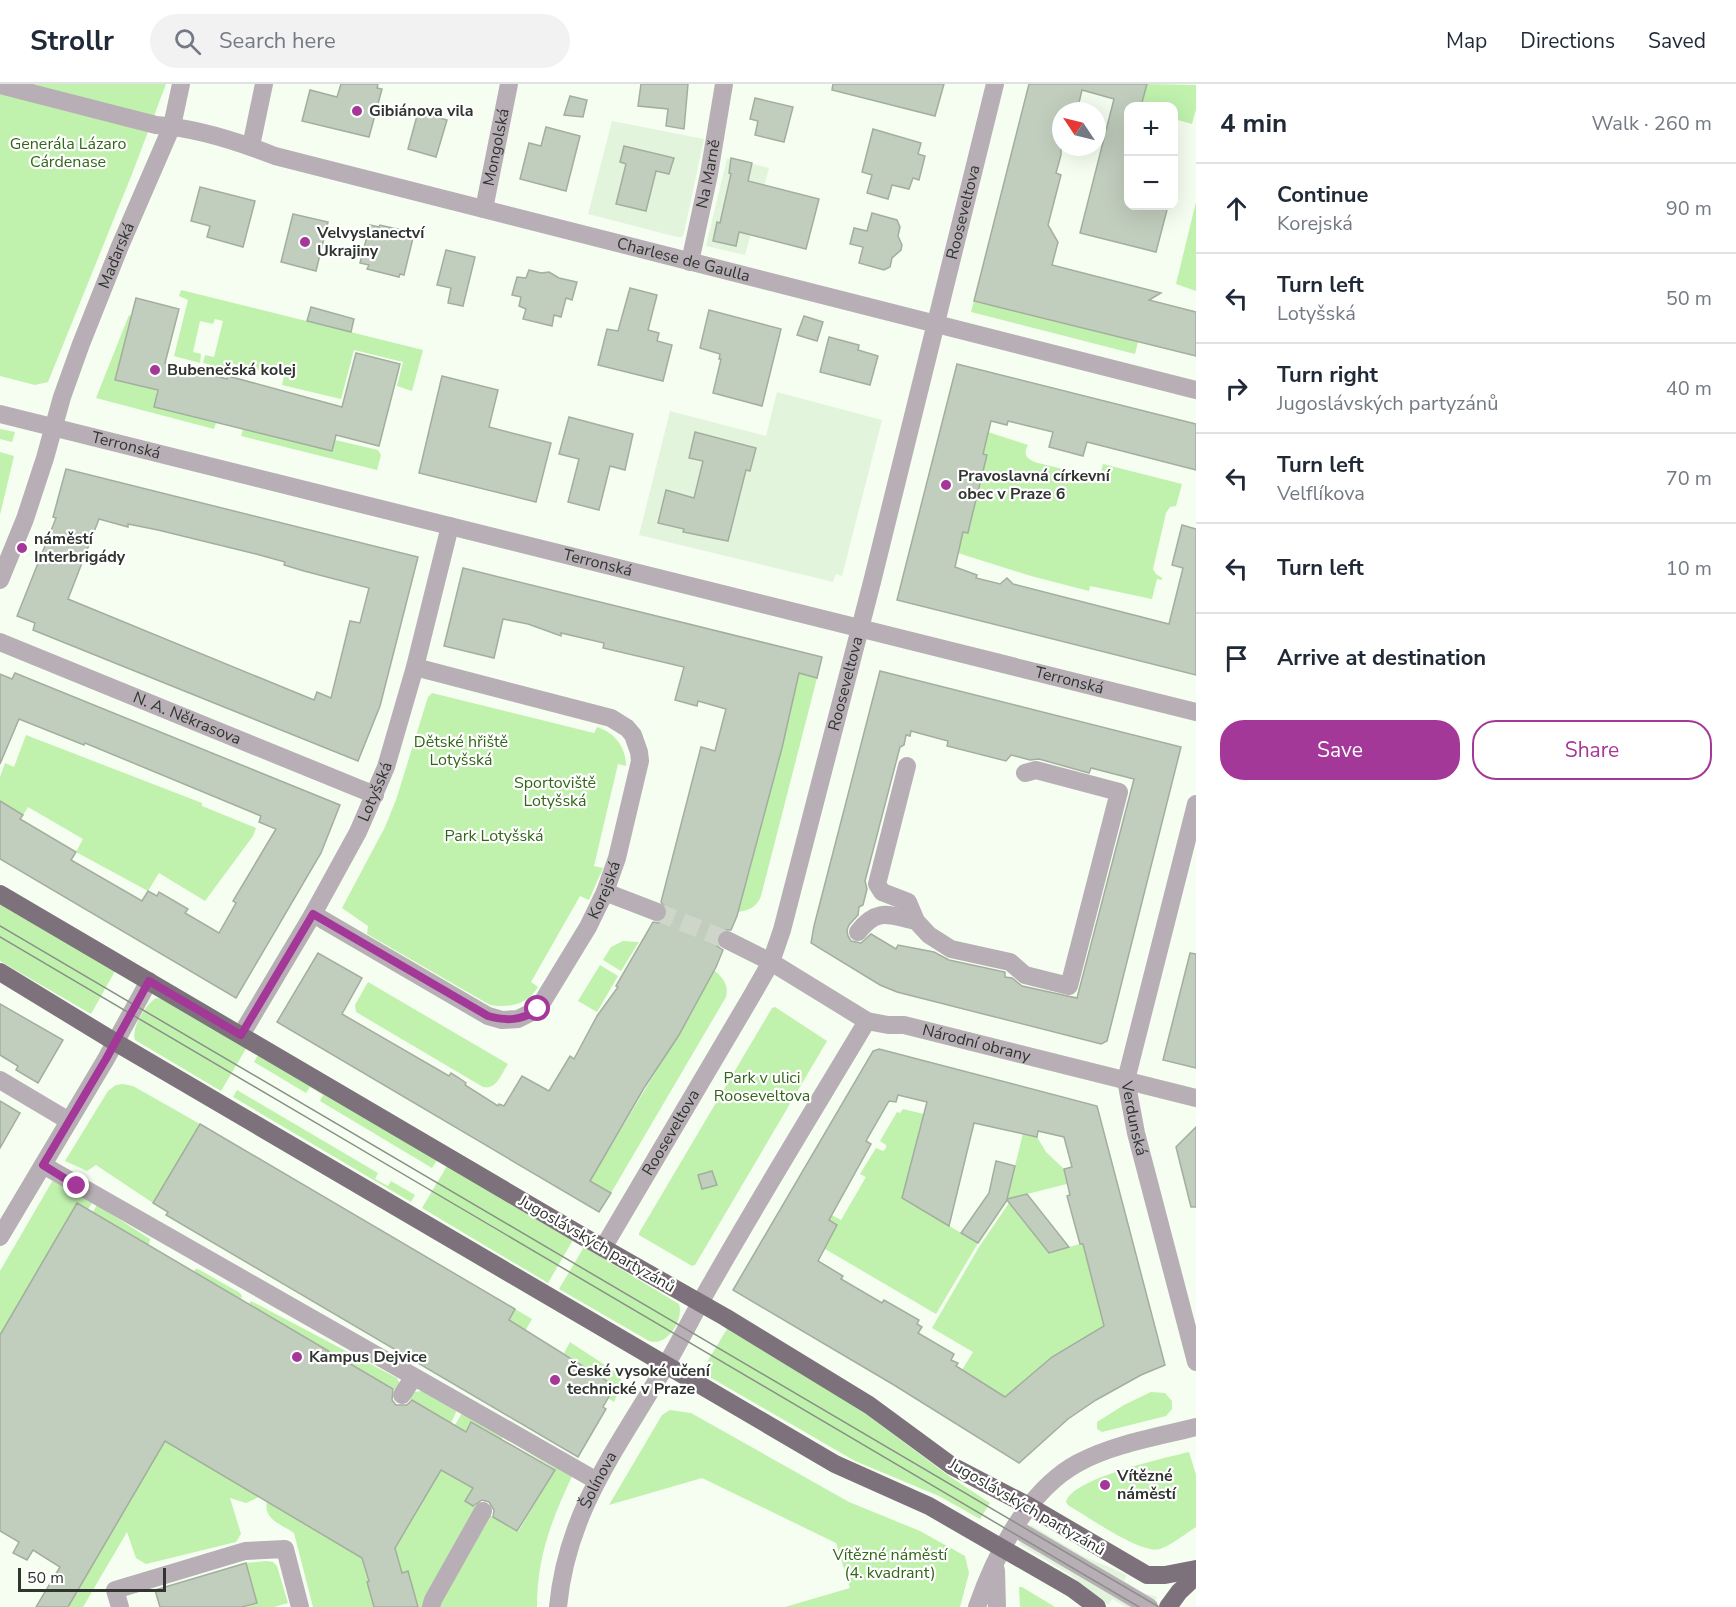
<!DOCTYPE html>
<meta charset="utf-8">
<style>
body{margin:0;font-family:"Nunito Sans",sans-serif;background:#f2f2f3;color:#1f2937}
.controls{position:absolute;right:18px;top:18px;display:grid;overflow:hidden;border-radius:12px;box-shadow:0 6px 24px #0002}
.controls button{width:54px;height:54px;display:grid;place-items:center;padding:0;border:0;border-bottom:2px solid #e0e1e3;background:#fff;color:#1f2937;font:30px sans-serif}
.compass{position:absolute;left:1052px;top:18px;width:54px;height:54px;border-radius:50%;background:#fff;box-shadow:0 6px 24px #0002;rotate:305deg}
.scale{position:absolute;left:18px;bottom:15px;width:148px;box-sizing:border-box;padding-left:6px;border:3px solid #30352f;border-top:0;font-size:16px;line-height:21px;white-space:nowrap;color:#30352f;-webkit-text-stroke:4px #fff;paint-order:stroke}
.stop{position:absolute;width:18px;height:18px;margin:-14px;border:4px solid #a43899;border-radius:50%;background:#fff}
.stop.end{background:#a43899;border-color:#fff;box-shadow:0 2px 6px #0008}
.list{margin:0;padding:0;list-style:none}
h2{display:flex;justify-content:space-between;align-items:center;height:78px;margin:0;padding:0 24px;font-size:26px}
h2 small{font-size:20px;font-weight:400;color:#747a83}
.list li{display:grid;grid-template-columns:39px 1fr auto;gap:18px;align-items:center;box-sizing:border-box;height:90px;padding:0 24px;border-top:2px solid #e0e1e3}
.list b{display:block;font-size:22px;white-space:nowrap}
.list p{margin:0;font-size:20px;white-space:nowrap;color:#747a83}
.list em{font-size:20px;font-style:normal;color:#747a83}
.actions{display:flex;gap:12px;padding:18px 24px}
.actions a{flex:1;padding:14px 0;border:2px solid #a43899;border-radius:24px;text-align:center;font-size:21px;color:#a43899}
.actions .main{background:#a43899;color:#fff}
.icon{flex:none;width:33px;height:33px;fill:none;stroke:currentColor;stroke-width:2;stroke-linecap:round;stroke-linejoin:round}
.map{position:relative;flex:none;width:1196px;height:1523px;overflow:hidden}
header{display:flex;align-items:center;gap:36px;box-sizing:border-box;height:84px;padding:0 30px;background:#fff;border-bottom:2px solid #e0e1e3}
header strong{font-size:28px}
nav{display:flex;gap:33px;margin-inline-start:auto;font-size:21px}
.search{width:420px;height:54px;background:#f2f2f3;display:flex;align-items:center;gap:15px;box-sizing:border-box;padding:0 21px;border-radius:33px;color:#747a83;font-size:22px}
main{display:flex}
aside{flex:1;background:#fff}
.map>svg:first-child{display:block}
.built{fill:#e3f4dd}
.green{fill:#c0f1ad}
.building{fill:#c1cdbd;stroke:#a3ae9f;stroke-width:1.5;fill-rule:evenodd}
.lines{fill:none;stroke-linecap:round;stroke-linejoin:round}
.minor-tunnel{stroke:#ced6ca;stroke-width:18;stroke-dasharray:18 9;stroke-linecap:butt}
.minor{stroke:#b7afb5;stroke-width:18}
.major{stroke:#7d717b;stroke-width:18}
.tram{stroke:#8a9087;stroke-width:1.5}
.route{stroke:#a43899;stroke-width:8}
.poi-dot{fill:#a43899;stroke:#fff;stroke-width:2}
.labels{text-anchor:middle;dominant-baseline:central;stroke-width:4.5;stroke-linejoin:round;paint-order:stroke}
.poi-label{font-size:16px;font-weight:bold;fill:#30352f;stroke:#fff;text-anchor:start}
.park-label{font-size:16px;fill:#326618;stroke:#fff}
.street-label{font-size:16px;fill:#30352f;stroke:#fff}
</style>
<header>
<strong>Strollr</strong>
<div class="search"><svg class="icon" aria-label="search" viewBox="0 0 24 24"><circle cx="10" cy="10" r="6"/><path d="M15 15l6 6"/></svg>Search here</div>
<nav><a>Map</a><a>Directions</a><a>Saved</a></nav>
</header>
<main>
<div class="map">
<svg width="1196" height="1523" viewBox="0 0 1196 1523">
<rect width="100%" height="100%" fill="#f5fef1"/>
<g class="built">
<path d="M612,37L704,55L684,149L682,153H677L588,130Z"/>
<path d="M727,74L769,84L745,171L706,162Z"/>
<path d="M777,308L882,336L842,492L836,490L833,498L639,451L670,327L766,352Z"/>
<path d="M1031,1441L1083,1472L1118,1487L1127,1491L1124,1497L1144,1509L1157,1513L1151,1523H1126L1112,1515L1109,1521L1069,1490L1019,1460Z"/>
</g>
<g class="green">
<path d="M0,0H166L132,90L48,298L35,301L0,292Z"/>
<path d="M1147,0L1196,1V25L1192,40L1174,35V22H1141Z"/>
<path d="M1196,118V207L1176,200Z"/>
<path d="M181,206L423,266L412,307L397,302L403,278L354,266L341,315L282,301L284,292L230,279L228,285L203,279L205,271L214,273L223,237L215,235L213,240L200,237L193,268L201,270L200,279L174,272L188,216L179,212Z"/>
<path d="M974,217L1138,258L1135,270L971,228Z"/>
<path d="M129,231L131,232L115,296L157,305L154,323L216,339L214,345L96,314Z"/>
<path d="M0,345L15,348L12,358L0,355Z"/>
<path d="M243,345L332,367L335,356L378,366L381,371L377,386L241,352Z"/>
<path d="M988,348L1028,361C1022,371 1028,376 1038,379L1092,392L1101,388L1103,380L1182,400L1176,422L1170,423L1166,429L1153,485L1156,490L1162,494V496L1157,495L1152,515L1090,502L1089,507L1031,492L958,469L963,448L968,449L970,440L987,371L983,370Z"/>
<path d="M0,368L14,372L0,431Z"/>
<path d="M799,589L817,594L761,812C757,823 750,826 738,828L751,782Z"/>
<path d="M432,609L594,649L597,643C615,649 626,663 626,682L618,680L594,782L603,784L589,816L580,812L531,898L538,903C527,921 510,924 490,921L367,850L368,842L342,824L385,743L396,716L428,613Z"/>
<path d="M26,651L202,719V722L256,744L253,752L205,817L159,789L148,807L76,768L83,755L28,723L23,731L0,717V693L5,679L14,683Z"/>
<path d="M0,819L115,887L91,930L0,877Z"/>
<path d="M623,857L639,858L621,887L603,876L611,863Z"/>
<path d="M600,881L618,892L597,928L578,917Z"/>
<path d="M714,886C723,894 729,901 726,913L611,1109L590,1097L667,969Z"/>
<path d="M368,898L508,980C501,990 497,1006 483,1003L356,928L355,921Z"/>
<path d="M156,914L162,915L247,963L221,1007L135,956C131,944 145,921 156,914Z"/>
<path d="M775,923L827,957L695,1181L692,1182L639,1151V1149L772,924Z"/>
<path d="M258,971L437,1076L432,1084L320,1017L323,1011L310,1003L306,1009L254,978Z"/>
<path d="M123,1000L133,1002L200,1040L153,1119L96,1081L87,1087L65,1077L108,1007L116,1001Z"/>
<path d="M237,1006L378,1089L375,1095L388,1102L391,1097L415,1111L411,1118L233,1013Z"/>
<path d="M903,1025L924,1030L902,1114L978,1159L936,1230L820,1162L830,1154L837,1141L827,1135L824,1127L841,1136L866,1093L860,1090L876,1064L883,1067L886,1064V1061L880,1057L897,1028L900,1029Z"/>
<path d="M1023,1049L1037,1053L1046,1068L1064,1085L1067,1100L1007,1115Z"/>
<path d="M447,1082L573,1156L548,1199L422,1124Z"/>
<path d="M53,1096L93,1118L0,1251V1187Z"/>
<path d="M1009,1119L1049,1169L1083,1159L1102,1234L1112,1238L1052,1273L998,1319L997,1308L962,1286L973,1268L932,1244L979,1163Z"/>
<path d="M97,1121L150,1155L149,1161L93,1128Z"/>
<path d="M584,1163L679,1220C684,1236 667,1263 649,1257L559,1205Z"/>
<path d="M195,1185H198L240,1209L242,1212L241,1215L194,1188Z"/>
<path d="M251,1217L397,1294L400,1300L398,1307L249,1220Z"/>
<path d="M515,1225L532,1235L520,1256L508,1238Z"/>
<path d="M727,1245L858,1324L949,1392L990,1419L980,1435L939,1412L855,1377L701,1288Z"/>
<path d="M570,1258L620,1291L622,1300L614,1318L608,1314L615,1301L564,1269Z"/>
<path d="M422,1307L457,1326L451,1339L408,1314L414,1308Z"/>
<path d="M1151,1308L1165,1309L1172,1317V1325L1166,1332L1102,1348L1097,1345V1338L1124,1321Z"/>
<path d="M670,1326L691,1329L849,1418L920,1447L965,1472L969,1489L960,1523H785L850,1504L836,1459L702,1394L609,1421L662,1331Z"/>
<path d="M462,1329L573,1390C552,1435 537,1472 537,1523H440V1518L490,1431L518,1448L555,1385L503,1353L495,1365L455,1341Z"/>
<path d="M165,1357L259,1413L246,1419L230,1414L241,1450L236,1458L146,1480L136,1474L127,1448L83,1523H68Z"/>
<path d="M1189,1368L1196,1391V1443C1185,1450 1173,1460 1160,1465C1142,1471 1087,1432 1069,1422L1066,1418C1072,1394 1165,1374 1189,1368Z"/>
<path d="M441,1386L473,1404L465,1416L477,1424L424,1523H418L408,1488L402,1489L395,1462Z"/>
<path d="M267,1417L362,1471L369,1497L367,1498L374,1523H313L294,1449C281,1440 263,1436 267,1417Z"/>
<path d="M266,1477L273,1478L277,1482L288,1519L274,1523H246L257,1519L246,1479Z"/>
<path d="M1019,1503H1022L1055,1523H1020Z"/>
</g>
<g class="building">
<path d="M341,0H378L377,4L382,5L369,53L302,37L310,6L337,13Z"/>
<path d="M641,0H688L684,45L666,42L668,25L638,22Z"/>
<path d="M833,0H944L935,32L832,6Z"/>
<path d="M1029,0H1147L1141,22H1128V122H1168L1156,168L1080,149L1114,15L1082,6L1077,27H1061V71L1056,89L1061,91L1048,141L1058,158L1052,181L1161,209L1149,216L1196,228V272L974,217Z"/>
<path d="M570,12L587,16L583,33L564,31Z"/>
<path d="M755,14L793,23L784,58L755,51L758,37L750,35Z"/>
<path d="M418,28L447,36L436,73L408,65Z"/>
<path d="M546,43L580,52L566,107L520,95L529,59L541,62Z"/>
<path d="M873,45L921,59L918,70L925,72L919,96L913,94L909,105L892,101L888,115L867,109L872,91L862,88Z"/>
<path d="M624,62L674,74L669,90L656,87L646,127L616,120L626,80L620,78Z"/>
<path d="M731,74L752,79L748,97L819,115L806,165L739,148L736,162L713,157L717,138L720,139L731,90L729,89Z"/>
<path d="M200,103L255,117L243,163L207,153L210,142L191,137Z"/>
<path d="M872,129L897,136L900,143L898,152L902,161L901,166L892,174L890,183L884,186L859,179L863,163L850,160L854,144L867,147Z"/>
<path d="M293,130L328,138L316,187L281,178Z"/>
<path d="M370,141L379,143L380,141L410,148L413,154L404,191L400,190L399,193L367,185L369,181L360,179Z"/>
<path d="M446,166L475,173L463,222L448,219L451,204L437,201Z"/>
<path d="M529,186L541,189L549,188L559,194L577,198L572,216L566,214L561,233L554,231L552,242L523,235L526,225L519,222L521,213L512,211L517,193L526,194Z"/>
<path d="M630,204L657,211L648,246L659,249L657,257L672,261L663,297L598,281L607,245L618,247Z"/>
<path d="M136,214L179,225L165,279L227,295L228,292L342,323L356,269L400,280L379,362L336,351L332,367L154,323L158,306L115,296Z"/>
<path d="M311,223L354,235L351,248L307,237Z"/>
<path d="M709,226L781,245L762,322L713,309L721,275H719L720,270L700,264Z"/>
<path d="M804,232L823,238L817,257L797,251Z"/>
<path d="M829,253L859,261L858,266L878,272L870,301L820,288Z"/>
<path d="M957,280L1196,340V386L1087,358L1083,372L1049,363L1053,348L1008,337L1007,341L991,337L983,370L987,371L970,440L968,449L963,448L955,483L977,491L976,494L1000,500L1007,494L1013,500L1169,540L1183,484L1172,481L1182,441L1196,445V591L897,516Z"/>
<path d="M442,292L498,306L489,343L551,359L536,418L419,389Z"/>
<path d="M569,333L633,350L625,386L610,382L599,426L568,418L579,375L559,370Z"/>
<path d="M695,348L756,364L750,387L746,386L728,457L683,448L684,445L658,439L666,406L694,414L703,377L689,374Z"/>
<path d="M66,385L418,473L380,622L358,677L33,546L35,539L17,532L56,434L53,433ZM99,435L128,443V440L158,446L256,470L285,478L284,481L304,487L369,504L360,539L350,537L331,614L317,608L314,616L68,515Z"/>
<path d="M463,484L822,573L817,594L799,589L782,664L737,832L731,846H721L717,852V862L723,866L716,883L679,951L644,1004L590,1097L611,1109L599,1128L277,938L318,869L362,894L342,930L449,992L451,989L459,994L466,999L465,1001L498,1022L499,1020L504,1022L522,992L549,1007L570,972L574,975L597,932L618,903L616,902L653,838L659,839L667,833L668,826L661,818L701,663L715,667L726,625L698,617L697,622L675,616L684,583L603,564L604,559L561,549V552L528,540L503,535L494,574L444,562Z"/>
<path d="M880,587L1181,663L1107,957L1101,960L897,908L880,901L811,859L814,842ZM911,647L948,657L947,662L1006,677L1011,671L1030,676L1039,675L1089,689L1091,684L1134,695L1077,914L1022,902L1012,894L1005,893V888L949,876L934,868L898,861L896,865L871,850L861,859L851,857L848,852L847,846L849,841L858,831L859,823L863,821L867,805L865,797L900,663L904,661L906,651L910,652Z"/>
<path d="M15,589L340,721L321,769L236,914L0,775V717L23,731L20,735L76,768L71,776L142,817L148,807L157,812L159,808L188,825L185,829L219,849L236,819L233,817L276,745L259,738L261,732L85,659L84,661L19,635L0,680V590L12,595Z"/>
<path d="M1190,869L1196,870V984L1163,976Z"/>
<path d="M0,920L63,956L38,999L16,986L18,982L0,971Z"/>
<path d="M879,965L1097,1022L1165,1281L1141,1291L1096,1316L1068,1335L1019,1379L894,1301L733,1206L873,967ZM898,1011L927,1018L902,1114L949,1142L974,1039L1037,1053L1038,1047L1064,1053L1072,1083L1064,1085L1070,1111L1067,1112L1080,1160H1083L1104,1242L1052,1273L1005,1313L956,1282L958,1279L951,1276L954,1270L918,1249L922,1243L917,1240L919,1236L884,1216L882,1219L841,1195L843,1192L818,1177L837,1141L829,1136L871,1060L866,1057L889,1017L896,1018Z"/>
<path d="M0,1017L20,1029L0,1064Z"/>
<path d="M200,1040L515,1225L509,1236L615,1302L603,1323L606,1325L578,1373L166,1131L168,1128L153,1119Z"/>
<path d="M1196,1043V1123H1191L1176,1063Z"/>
<path d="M996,1077L1015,1082L1007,1115L1027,1110L1069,1163L1049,1169L1007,1116L978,1159L961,1149L989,1109Z"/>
<path d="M712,1087L717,1101L702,1105L698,1091Z"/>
<path d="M77,1119L393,1305L392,1316L396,1321H407L412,1316L466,1348L471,1338L555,1386L517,1447L493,1433L494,1426L489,1418L482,1416L473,1422L465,1417L473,1404L441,1386L395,1464L402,1489L408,1487L418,1523H374L367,1498L369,1497L362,1474L165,1357L68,1523H36L60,1483L33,1466L27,1476L13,1469L19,1458L0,1447V1251Z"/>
<path d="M246,1479L257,1519L242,1523H160L155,1506Z"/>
</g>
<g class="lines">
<path class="minor-tunnel" d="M657,828L727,856"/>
<g class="minor">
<path id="s1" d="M0,1L156,41C196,44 237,57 275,72L1196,306"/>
<path d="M251,62L264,0"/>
<path id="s2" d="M484,125L509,0"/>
<path id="s3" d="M690,178L709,90L724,0"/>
<path id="s4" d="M0,330L1196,628"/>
<path id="s5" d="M0,496L25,435L45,374L62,313L81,260L120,162L172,42L181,0"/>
<path id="s6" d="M0,558L375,711"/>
<path d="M907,682L877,800L882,808L908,818L916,837L929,851L951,865L1010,878L1025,891L1069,902L1119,708L1036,686L1025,689"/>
<path id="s7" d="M1196,720L1126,996L1136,1049L1196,1278"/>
<path d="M605,808L657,828"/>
<path id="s8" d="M313,830L488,932L502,936L518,935L538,925L588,843L605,808L617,774L640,677L639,668L633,651L627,644L611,634L415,583"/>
<path d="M858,848C877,823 889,831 916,837"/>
<path id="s9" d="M727,856L771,878L867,937L888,941H904L1196,1014"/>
<path id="s10" d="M241,951L313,830L358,748L386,683L415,583L450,442"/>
<path d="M0,996L69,1037"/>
<path d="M43,1081L597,1397"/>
<path d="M0,1153L106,975L149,897"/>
<path id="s11" d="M603,1164L751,913L771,878L782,846L872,498L995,0"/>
<path d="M402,1311L413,1294"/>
<path d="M1015,1444L1149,1523"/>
<path d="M996,1486L997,1523"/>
<path d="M120,1523L115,1506L245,1467L285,1465L300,1523"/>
<path d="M431,1523L433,1516L483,1427"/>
<path id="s12" d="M558,1523C567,1426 619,1362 666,1281C682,1254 696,1225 712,1198C762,1110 815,1024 867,937"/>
<path d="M977,1523C995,1471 1028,1406 1078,1379C1113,1360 1157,1353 1196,1343"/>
</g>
<g class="major">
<path d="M0,810L584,1153L725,1233L869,1321L952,1382L1029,1422L1147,1491H1165L1196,1485"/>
<path d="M0,888L115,958L835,1380L929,1422L1073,1505L1097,1523"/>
<path d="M1168,1523L1179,1508L1196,1492"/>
</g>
<g class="tram">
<path d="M0,842L1159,1523"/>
<path d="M0,853L1139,1523"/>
</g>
</g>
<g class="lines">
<path class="route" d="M77,1102L43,1081L106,975L149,897L241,951L313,830L488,932C506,937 522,937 538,925"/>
</g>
<g class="poi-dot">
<circle cx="357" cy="27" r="6"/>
<circle cx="305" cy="158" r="6"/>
<circle cx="155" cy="286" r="6"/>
<circle cx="946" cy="401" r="6"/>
<circle cx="22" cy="464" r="6"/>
<circle cx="297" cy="1273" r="6"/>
<circle cx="555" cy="1296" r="6"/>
<circle cx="1105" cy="1401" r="6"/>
</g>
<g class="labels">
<g class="poi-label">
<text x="369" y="27">Gibiánova vila</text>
<text x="317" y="149">Velvyslanectví<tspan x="317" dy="18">Ukrajiny</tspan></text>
<text x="167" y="286">Bubenečská kolej</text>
<text x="958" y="392">Pravoslavná církevní<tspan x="958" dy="18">obec v Praze 6</tspan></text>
<text x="34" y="455">náměstí<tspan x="34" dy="18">Interbrigády</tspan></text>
<text x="309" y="1273">Kampus Dejvice</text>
<text x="567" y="1287">České vysoké učení<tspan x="567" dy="18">technické v Praze</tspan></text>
<text x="1117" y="1392">Vítězné<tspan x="1117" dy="18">náměstí</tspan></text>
</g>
<g class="park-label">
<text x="68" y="60">Generála Lázaro<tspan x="68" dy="18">Cárdenase</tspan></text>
<text x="461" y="658">Dětské hřiště<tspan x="461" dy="18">Lotyšská</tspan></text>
<text x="555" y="699">Sportoviště<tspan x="555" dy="18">Lotyšská</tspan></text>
<text x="494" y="752">Park Lotyšská</text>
<text x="762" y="994">Park v ulici<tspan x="762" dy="18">Rooseveltova</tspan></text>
<text x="890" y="1471">Vítězné náměstí<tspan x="890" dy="18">(4. kvadrant)</tspan></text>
</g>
<g class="street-label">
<text stroke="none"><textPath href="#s2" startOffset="63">Mongolská</textPath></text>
<text stroke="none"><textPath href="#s3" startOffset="90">Na Marně</textPath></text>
<text stroke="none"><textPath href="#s11" startOffset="1106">Rooseveltova</textPath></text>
<text stroke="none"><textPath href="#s5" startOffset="345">Maďarská</textPath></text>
<text stroke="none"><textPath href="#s1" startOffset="706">Charlese de Gaulla</textPath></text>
<text stroke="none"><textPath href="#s4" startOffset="130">Terronská</textPath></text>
<text stroke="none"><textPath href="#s4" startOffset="616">Terronská</textPath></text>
<text stroke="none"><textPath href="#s4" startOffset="1102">Terronská</textPath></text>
<text stroke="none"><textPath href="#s11" startOffset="620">Rooseveltova</textPath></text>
<text stroke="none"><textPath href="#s6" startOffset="202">N. A. Někrasova</textPath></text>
<text stroke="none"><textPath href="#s10" startOffset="278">Lotyšská</textPath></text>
<text stroke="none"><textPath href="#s8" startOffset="392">Korejská</textPath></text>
<text stroke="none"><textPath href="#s9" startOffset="274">Národní obrany</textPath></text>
<text stroke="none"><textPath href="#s7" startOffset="324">Verdunská</textPath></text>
<text stroke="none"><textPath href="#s11" startOffset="134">Rooseveltova</textPath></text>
<text transform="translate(597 1160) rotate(30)">Jugoslávských partyzánů</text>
<text stroke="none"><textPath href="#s12" startOffset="134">Šolínova</textPath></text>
<text transform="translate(1027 1423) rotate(30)">Jugoslávských partyzánů</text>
</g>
</g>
</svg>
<div class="controls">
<button>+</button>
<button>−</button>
</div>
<svg class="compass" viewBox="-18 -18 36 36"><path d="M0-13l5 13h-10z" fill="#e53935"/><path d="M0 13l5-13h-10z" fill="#747a83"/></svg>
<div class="scale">50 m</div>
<div class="stop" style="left:538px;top:925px"></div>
<div class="stop end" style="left:77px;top:1102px"></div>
</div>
<aside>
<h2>4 min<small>Walk · 260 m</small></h2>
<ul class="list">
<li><svg class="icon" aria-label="ahead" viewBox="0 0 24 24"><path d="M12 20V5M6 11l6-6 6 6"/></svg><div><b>Continue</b><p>Korejská</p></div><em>90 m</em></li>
<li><svg class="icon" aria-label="left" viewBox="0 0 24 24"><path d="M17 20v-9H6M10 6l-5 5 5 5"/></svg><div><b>Turn left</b><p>Lotyšská</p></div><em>50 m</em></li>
<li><svg class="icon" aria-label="right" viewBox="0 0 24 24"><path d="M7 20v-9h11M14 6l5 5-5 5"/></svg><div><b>Turn right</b><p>Jugoslávských partyzánů</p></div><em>40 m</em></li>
<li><svg class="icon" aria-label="left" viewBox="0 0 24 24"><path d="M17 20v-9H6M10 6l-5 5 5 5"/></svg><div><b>Turn left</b><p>Velflíkova</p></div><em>70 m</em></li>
<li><svg class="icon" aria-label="left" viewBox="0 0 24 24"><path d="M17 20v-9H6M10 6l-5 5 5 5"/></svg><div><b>Turn left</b></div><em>10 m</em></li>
<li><svg class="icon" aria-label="arrive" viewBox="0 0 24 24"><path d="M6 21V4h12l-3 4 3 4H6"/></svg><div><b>Arrive at destination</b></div></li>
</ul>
<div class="actions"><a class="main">Save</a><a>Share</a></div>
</aside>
</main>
